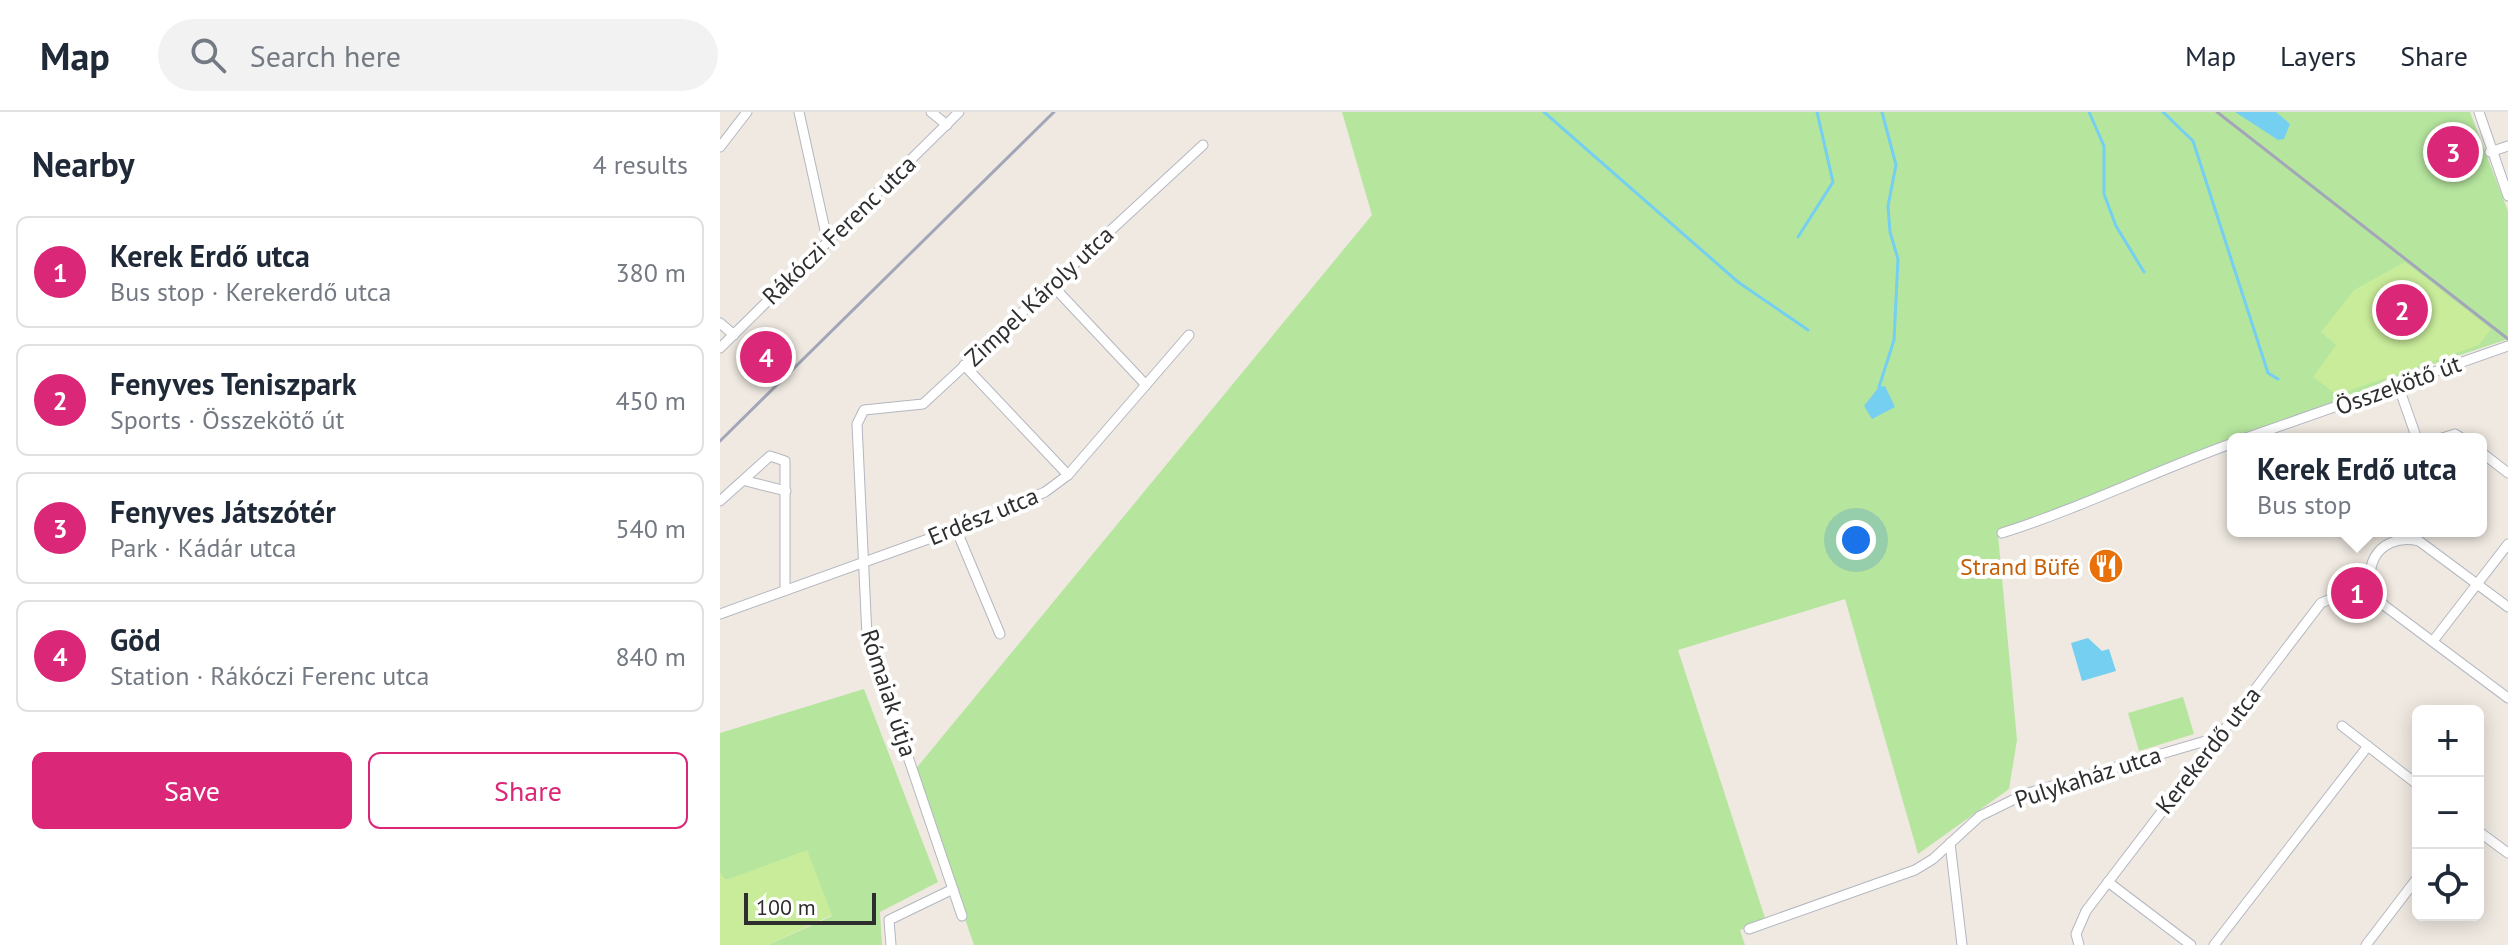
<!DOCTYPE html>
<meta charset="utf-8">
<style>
body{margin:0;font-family:"PT Sans",sans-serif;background:#f2f2f3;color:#1f2937}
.controls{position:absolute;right:24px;bottom:24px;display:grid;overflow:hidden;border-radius:12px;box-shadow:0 4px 20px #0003}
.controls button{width:72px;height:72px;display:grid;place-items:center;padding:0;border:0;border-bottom:2px solid #e0e1e3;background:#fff;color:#1f2937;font:40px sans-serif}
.scale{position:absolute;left:24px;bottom:20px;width:132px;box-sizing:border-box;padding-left:8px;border:4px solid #2e2e2e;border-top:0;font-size:22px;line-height:28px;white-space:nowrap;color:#2e2e2e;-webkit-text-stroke:6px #fff;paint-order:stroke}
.you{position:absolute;left:1136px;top:428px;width:28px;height:28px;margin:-20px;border:6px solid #fff;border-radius:50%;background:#1a73e8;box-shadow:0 0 0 12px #1a73e833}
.badge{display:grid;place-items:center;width:52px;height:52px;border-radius:50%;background:#db2777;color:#fff;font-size:26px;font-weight:700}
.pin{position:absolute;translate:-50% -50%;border:4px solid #fff;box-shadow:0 2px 8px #0006}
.popup{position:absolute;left:1507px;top:321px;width:260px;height:104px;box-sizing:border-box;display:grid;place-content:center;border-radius:12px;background:#fff;filter:drop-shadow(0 2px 6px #0005);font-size:26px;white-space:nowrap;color:#747a83}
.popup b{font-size:30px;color:#1f2937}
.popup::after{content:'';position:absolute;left:50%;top:100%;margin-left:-16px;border:16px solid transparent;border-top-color:#fff}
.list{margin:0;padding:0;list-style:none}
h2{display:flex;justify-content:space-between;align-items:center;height:104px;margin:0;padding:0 32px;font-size:34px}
h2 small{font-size:26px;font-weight:400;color:#747a83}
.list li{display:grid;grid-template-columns:52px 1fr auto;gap:24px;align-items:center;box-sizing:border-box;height:112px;margin:0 16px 16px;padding:0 16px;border:2px solid #e0e1e3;border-radius:12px}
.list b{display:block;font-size:30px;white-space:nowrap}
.list p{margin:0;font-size:26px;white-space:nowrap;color:#747a83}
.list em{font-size:26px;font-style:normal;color:#747a83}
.actions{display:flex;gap:16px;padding:24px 32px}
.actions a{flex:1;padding:18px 0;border:2px solid #db2777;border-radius:12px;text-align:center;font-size:28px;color:#db2777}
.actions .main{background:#db2777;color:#fff}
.icon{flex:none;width:44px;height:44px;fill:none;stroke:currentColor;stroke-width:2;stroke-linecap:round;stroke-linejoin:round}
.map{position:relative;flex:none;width:1788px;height:833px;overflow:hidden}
header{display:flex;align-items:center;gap:48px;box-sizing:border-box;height:112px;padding:0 40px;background:#fff;border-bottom:2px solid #e0e1e3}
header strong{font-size:38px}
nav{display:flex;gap:44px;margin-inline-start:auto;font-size:28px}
.search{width:560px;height:72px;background:#f2f2f3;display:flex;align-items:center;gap:20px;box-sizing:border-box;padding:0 28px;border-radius:44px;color:#747a83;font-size:30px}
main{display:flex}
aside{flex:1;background:#fff}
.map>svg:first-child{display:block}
.green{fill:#b6e59e}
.pitch{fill:#c9ec9a}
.water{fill:#75cff0}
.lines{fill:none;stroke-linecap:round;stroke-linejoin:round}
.stream{stroke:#75cff0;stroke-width:3}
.street-casing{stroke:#b4b7c1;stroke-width:11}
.street{stroke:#fff;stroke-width:9}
.rail{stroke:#a3a6b8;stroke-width:3}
.labels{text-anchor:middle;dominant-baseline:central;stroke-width:8;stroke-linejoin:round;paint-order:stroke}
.street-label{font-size:24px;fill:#2e2e2e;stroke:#fff}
.food-label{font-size:24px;fill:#c56008;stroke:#fff;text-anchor:end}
</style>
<header>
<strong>Map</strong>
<div class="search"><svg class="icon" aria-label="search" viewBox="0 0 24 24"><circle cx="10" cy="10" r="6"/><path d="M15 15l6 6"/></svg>Search here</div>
<nav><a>Map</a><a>Layers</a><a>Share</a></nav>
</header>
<main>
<aside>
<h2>Nearby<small>4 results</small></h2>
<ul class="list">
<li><span class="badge">1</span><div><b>Kerek Erdő utca</b><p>Bus stop · Kerekerdő utca</p></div><em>380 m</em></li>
<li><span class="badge">2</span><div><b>Fenyves Teniszpark</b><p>Sports · Összekötő út</p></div><em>450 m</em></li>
<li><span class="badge">3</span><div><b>Fenyves Játszótér</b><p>Park · Kádár utca</p></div><em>540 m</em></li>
<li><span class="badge">4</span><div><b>Göd</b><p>Station · Rákóczi Ferenc utca</p></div><em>840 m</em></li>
</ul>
<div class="actions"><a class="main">Save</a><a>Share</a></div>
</aside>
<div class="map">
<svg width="1788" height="833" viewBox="0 0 1788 833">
<rect width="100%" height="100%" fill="#efe9e1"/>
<g class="green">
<path d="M622,0H1750L1788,99V227L1666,268L1607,299L1513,327L1278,423L1297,628L1289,677L1198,742L1125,487L958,538L1046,809L1020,818L1025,833H254L194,659L652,103Z"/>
<path d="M144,577L218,770L160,800L162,833H48L112,804L34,760L5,768L0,761V621Z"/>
<path d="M1463,585L1474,622L1419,639L1408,601Z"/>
</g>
<g class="pitch">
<path d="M1685,150L1771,217L1759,233L1617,283L1593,265L1616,233L1601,220L1634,178Z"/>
<path d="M87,738L112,803L48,833H0V761L6,768Z"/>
</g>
<g class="water">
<path d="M1515,0H1556L1570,12L1564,27L1558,28Z"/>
<path d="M1165,274L1175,295L1152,307L1144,294L1159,275Z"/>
<path d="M1368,526L1382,539L1389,537L1396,559L1362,569L1351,531Z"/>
</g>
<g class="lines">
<g class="stream">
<path d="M824,0L1018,170L1088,218"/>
<path d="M1369,0L1384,34V82L1396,114L1424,160"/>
<path d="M1443,0L1473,29L1548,261L1558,267"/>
<path d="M1078,125L1113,70L1097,0"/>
<path d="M1159,275L1174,228L1178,147L1170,120L1168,94L1176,53L1162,0"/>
</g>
<defs>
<g id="street">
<path d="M79,0L107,127"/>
<path d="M211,0L227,13"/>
<path d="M1759,0L1788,84"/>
<path d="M0,35L27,0"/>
<path d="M1770,40L1788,34"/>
<path d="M332,173L426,273"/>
<path d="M0,211L14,223"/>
<path d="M0,236L239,0"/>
<path d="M244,253L348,363"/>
<path d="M1678,273L1697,327"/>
<path d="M1523,327L1788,234"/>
<path d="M1719,327L1735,322L1743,327"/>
<path d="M1761,340L1788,361"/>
<path d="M26,369L66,379"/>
<path d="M0,389L50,344L65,349V478"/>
<path d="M236,417L280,522"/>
<path d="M1282,421C1361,396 1435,359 1513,331"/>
<path d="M1788,495L1699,429C1656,419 1634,463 1665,494L1788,586"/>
<path d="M0,502L236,417L325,380L348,363L469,223"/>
<path d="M1713,529L1788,432"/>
<path d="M1622,614L1698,673"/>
<path d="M1758,719L1788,741"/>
<path d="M1230,731L1242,833"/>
<path d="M1388,770L1471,833"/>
<path d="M242,804L147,524L137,312L144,298L203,292L483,33"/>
<path d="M1029,817L1195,758L1213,747L1260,704L1305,682L1499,625"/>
<path d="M171,833L169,808L233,777"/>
<path d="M1359,833L1356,822L1366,799L1601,491L1650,471"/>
<path d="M1494,833L1648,634"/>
<path d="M1646,833L1698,765"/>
</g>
</defs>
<use href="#street" class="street-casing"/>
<use href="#street" class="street"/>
<g class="rail">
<path d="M1497,0L1788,227"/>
<path d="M0,329L334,0"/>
</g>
</g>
<defs>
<symbol id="restaurant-disc" viewBox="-11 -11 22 22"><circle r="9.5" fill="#e8710a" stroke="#fff"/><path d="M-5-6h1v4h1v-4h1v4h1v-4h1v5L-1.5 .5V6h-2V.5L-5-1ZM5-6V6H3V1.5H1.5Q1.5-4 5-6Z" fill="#fff"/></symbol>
</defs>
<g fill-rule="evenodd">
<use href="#restaurant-disc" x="1366" y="434" width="40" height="40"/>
</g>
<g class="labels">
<g class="street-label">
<text transform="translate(119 118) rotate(-44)">Rákóczi Ferenc utca</text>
<text transform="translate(319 184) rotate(-43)">Zimpel Károly utca</text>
<text transform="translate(1678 273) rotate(-20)">Összekötő út</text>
<text transform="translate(263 404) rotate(-22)">Erdész utca</text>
<text transform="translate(169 581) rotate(72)">Rómaiak útja</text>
<text transform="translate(1488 638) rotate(-52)">Kerekerdő utca</text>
<text transform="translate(1368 665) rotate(-18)">Pulykaház utca</text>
</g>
<g class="food-label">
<text x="1360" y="454">Strand Büfé</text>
</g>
</g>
</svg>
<div class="controls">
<button>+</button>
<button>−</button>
<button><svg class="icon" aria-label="locate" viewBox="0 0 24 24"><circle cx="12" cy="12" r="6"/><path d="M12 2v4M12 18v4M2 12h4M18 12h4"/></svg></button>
</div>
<div class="scale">100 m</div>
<div class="you"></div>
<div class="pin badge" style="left:1637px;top:481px">1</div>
<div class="popup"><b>Kerek Erdő utca</b>Bus stop</div>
<div class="pin badge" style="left:1682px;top:198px">2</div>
<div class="pin badge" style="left:1733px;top:40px">3</div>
<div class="pin badge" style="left:46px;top:245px">4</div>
</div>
</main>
